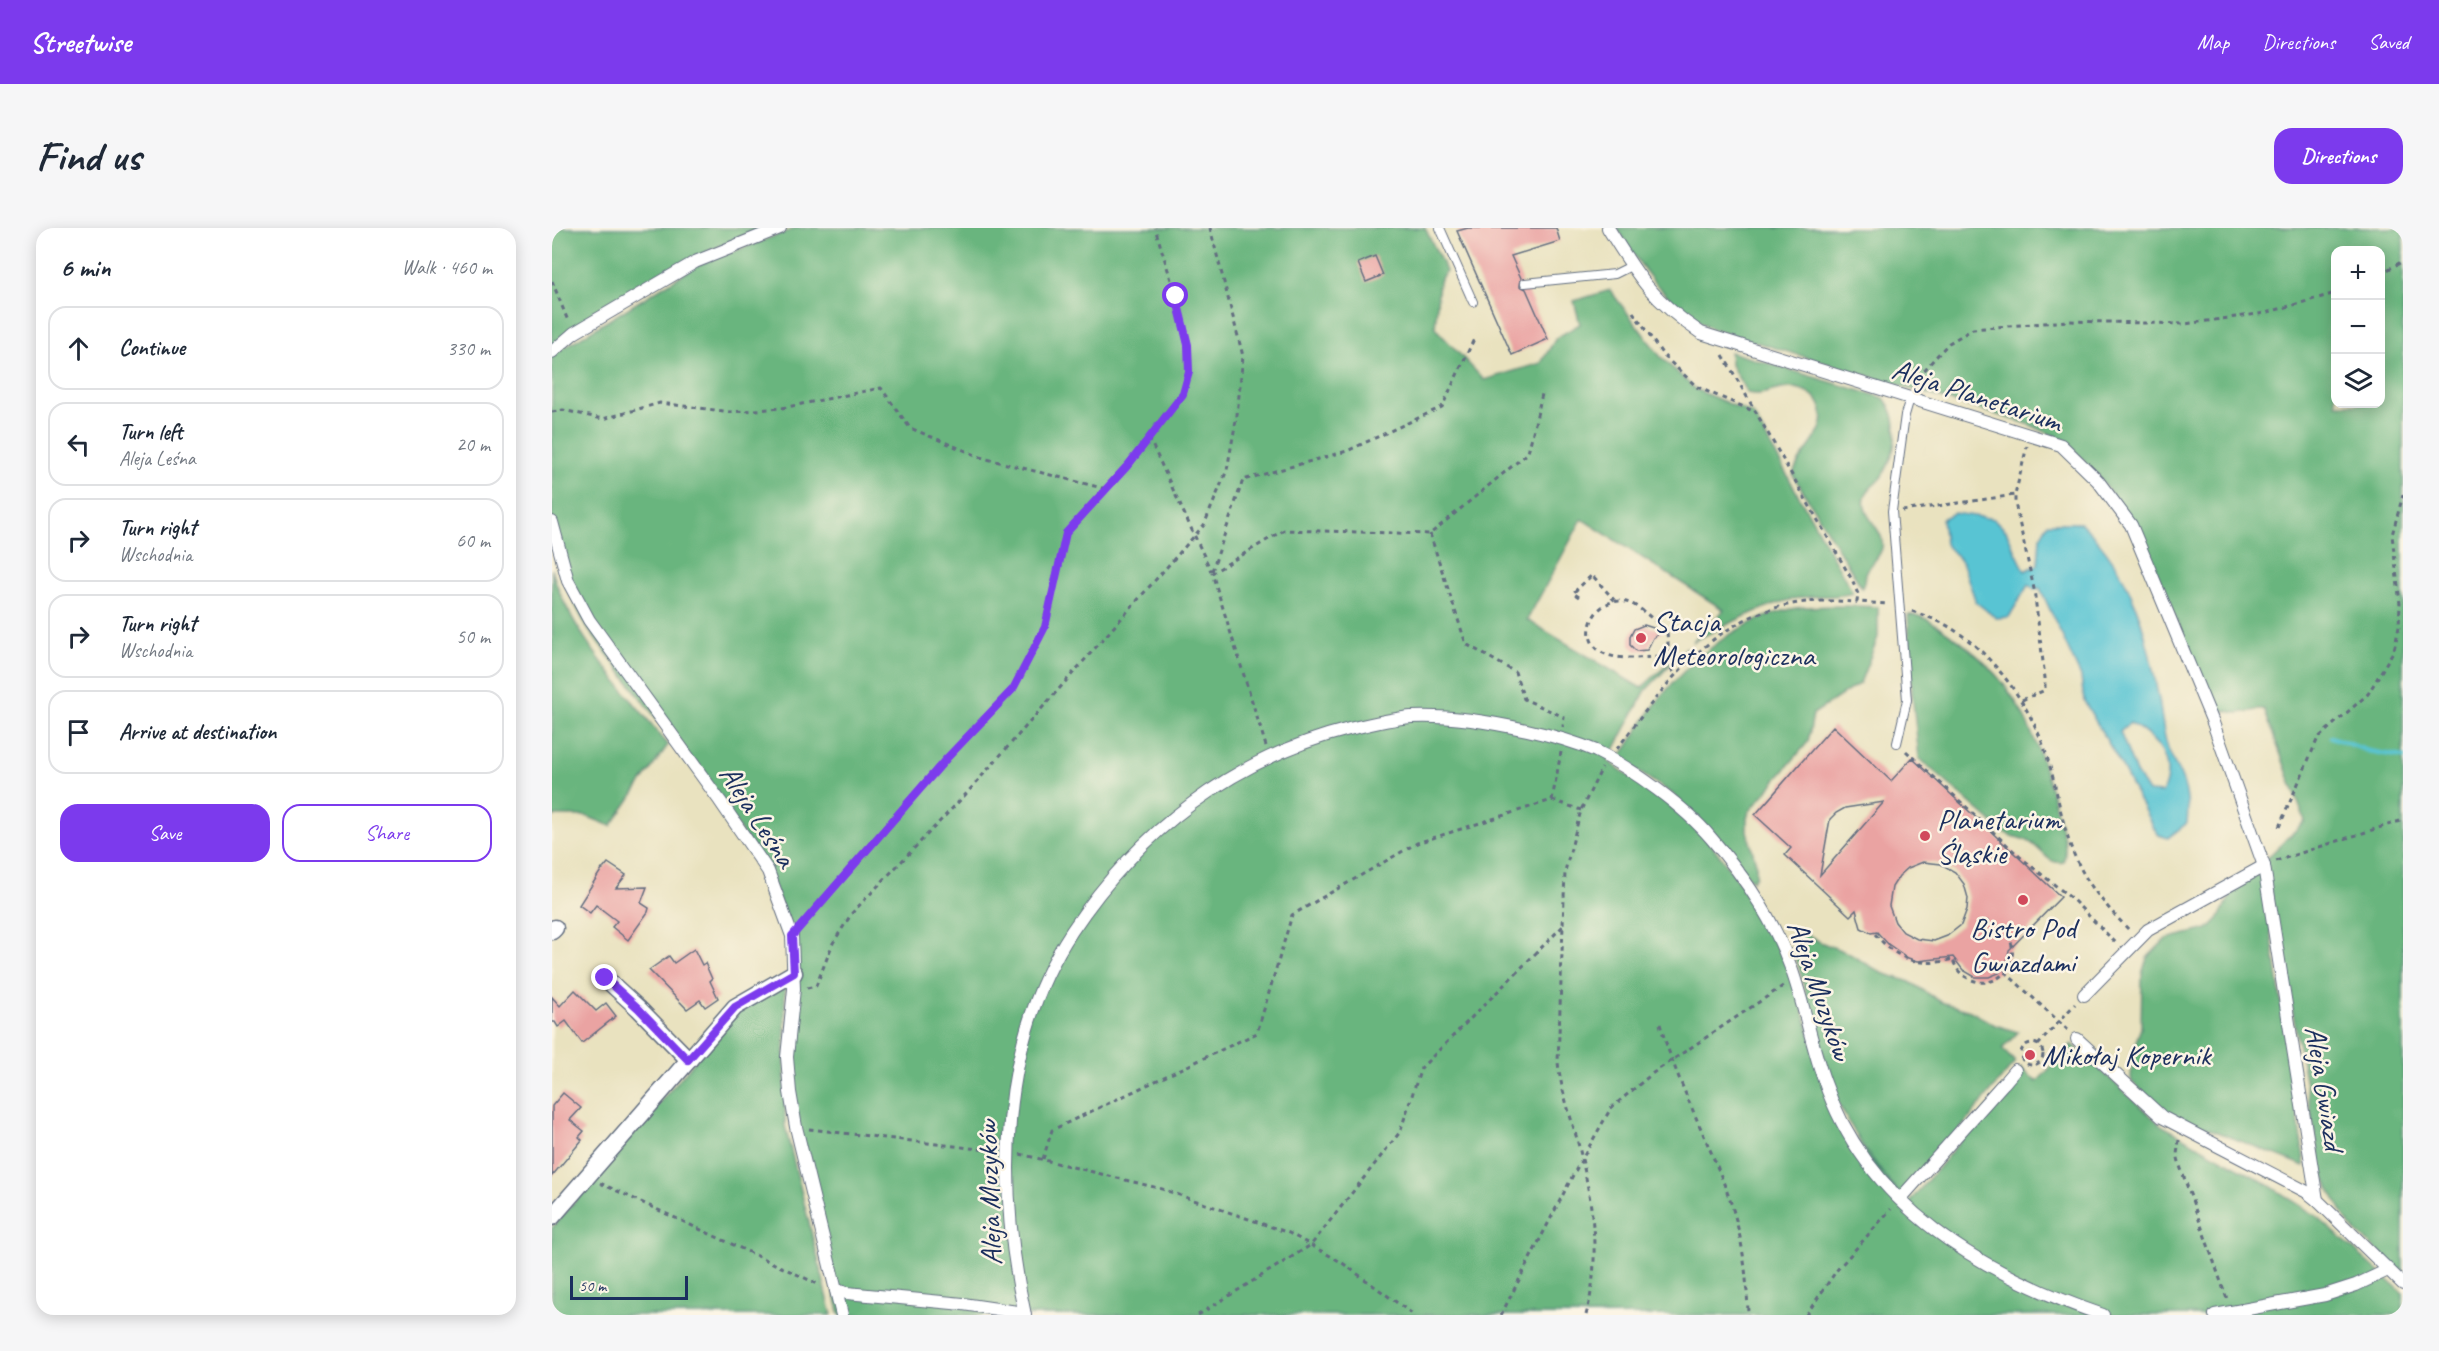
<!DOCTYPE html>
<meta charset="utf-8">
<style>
body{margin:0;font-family:Caveat,sans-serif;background:#f6f6f7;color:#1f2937}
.controls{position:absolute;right:18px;top:18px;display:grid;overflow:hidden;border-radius:12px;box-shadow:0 3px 15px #0003}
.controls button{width:54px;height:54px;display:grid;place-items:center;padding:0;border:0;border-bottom:2px solid #e0e1e3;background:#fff;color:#1f2937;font:30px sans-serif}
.scale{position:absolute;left:18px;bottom:15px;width:118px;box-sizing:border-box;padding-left:6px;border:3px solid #1b2f5e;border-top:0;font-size:16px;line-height:21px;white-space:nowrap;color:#1b2f5e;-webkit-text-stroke:4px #fcf5e5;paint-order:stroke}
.stop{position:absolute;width:18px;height:18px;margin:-14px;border:4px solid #7c3aed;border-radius:50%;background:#fff}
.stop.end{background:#7c3aed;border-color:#fff;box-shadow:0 2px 6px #0008}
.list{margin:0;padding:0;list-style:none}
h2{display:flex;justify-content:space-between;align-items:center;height:78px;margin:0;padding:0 24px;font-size:26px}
h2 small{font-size:20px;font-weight:400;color:#747a83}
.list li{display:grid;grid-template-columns:39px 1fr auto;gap:18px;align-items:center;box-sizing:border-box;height:84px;margin:0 12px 12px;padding:0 12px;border:2px solid #e0e1e3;border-radius:18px}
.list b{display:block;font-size:22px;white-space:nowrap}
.list p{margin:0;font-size:20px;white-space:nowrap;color:#747a83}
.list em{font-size:20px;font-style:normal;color:#747a83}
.actions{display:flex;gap:12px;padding:18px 24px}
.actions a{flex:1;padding:14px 0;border:2px solid #7c3aed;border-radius:18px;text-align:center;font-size:21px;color:#7c3aed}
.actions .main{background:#7c3aed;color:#fff}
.icon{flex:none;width:33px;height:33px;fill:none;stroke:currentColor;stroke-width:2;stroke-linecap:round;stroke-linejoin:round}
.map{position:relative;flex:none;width:1851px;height:1087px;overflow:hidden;border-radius:18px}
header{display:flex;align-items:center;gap:36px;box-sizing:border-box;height:84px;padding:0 30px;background:#7c3aed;color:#fff}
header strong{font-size:28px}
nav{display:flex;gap:33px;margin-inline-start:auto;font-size:21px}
.intro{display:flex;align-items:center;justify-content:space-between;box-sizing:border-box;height:144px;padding:0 36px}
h1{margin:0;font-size:42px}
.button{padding:15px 27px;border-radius:18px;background:#7c3aed;color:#fff;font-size:21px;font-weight:700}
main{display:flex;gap:36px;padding:0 36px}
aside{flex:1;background:#fff;border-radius:18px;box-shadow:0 3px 15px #0003}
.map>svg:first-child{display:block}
.forest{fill:#69b57e;stroke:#42726e;stroke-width:1.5;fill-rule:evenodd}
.water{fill:#59c4d3;stroke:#3a7a98;stroke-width:1.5;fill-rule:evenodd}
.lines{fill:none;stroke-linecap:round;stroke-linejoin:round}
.stream{stroke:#59c4d3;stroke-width:4.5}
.building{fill:#eaa3a2;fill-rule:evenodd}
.service-casing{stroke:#636e80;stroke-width:10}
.pedestrian-casing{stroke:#636e80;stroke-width:14}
.minor-casing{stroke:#636e80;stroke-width:19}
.path{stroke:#636e80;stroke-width:3;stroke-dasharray:4.5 4.5;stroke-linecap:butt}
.service{stroke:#fff;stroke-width:8}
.pedestrian{stroke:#fff;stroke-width:12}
.minor{stroke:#fff;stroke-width:16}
.route{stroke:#7c3aed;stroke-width:8}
.poi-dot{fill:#d1495b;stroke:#fcf5e5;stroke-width:2}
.labels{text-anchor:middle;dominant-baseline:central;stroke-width:5;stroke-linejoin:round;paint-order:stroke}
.street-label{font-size:30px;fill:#1b2f5e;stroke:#fcf5e5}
.poi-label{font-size:30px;fill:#1b2f5e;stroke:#fcf5e5;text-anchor:start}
</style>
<header>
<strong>Streetwise</strong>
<nav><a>Map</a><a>Directions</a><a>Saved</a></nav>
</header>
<div class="intro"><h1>Find us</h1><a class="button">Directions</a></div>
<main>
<aside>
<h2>6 min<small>Walk · 460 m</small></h2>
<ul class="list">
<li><svg class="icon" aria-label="ahead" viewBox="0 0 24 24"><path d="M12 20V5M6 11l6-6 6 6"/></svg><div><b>Continue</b></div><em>330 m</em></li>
<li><svg class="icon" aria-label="left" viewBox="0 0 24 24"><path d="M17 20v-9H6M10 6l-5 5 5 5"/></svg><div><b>Turn left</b><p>Aleja Leśna</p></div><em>20 m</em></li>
<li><svg class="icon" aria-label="right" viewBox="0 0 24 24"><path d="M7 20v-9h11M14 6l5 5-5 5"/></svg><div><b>Turn right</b><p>Wschodnia</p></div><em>60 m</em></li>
<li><svg class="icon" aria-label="right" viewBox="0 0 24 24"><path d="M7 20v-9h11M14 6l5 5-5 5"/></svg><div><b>Turn right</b><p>Wschodnia</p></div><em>50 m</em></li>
<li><svg class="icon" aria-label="arrive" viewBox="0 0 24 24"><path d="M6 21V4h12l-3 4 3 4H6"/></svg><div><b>Arrive at destination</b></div></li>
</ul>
<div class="actions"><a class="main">Save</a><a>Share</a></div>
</aside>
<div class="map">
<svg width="1851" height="1087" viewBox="0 0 1851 1087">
<rect width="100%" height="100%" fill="#fcf5e5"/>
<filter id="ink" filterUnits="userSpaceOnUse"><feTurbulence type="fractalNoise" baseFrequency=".0167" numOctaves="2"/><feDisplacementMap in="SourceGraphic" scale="12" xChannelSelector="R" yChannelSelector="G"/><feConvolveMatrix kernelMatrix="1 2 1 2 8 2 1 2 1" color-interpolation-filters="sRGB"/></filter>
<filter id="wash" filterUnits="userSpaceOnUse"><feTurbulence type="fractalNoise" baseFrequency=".008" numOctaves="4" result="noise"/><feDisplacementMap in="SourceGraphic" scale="24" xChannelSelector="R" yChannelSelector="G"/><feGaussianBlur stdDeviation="1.35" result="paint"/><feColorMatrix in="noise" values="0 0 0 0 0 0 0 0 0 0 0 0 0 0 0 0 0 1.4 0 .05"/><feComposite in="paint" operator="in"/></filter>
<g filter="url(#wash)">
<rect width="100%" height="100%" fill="#e9e2bf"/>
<g class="forest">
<path d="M0,0H210L141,30L0,119Z"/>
<path d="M244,0H873L894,43L887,53L883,100L932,152L989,135L1004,110L1028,96L1022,73L1058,62L1108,128L1143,161L1201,186L1301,365C1283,370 1265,367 1246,370C1208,378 1175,397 1140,414L1172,382L1030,291L975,392L1089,460L1135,419L1094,462L1056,533L1115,575L1156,612L1201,672L1243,753L1279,881L1355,977L1469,840L1485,854L1520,816L1609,897L1712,954L1763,987L1851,1065V1087H288L242,902L239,830L241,711L214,639L171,578L34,398L10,350L0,305V127L146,37Z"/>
<path d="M1065,0H1851V1046L1798,998L1777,960L1769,939L1713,632L1753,593L1712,481L1686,485L1663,481L1583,296L1548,251L1514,213L1476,196L1160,101C1114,75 1092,45 1065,0ZM1784,22H1828V176H1784Z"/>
<path d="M1178,124L1332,170C1350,192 1345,225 1330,248C1325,256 1315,260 1313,269C1308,291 1334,300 1330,320C1328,329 1320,334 1315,343C1313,348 1312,354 1310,360L1241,247C1246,223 1285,202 1265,172C1261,166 1249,160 1241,160C1223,159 1214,169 1195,165L1179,137Z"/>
<path d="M0,341C14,401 78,468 116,517L59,598L34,588H0Z"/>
<path d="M1304,378L1326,379V409L1308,455L1261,486L1256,514L1197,584L1195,590V603L1204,635V648L1200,653L1155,599L1121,566L1067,531C1081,511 1093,489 1108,470C1142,427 1189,391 1244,380C1263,377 1284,379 1304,378Z"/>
<path d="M1356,387C1368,385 1384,396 1393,403C1466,451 1484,505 1505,585C1509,600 1517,620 1511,634C1496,638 1489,619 1476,613C1467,609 1458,609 1450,603L1367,530L1360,464Z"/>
<path d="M1710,642L1753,938L1611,883L1580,854L1579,850L1581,821L1589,800L1590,746L1595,730L1614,711L1656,701L1666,691L1682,662Z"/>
<path d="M1248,702L1268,714L1296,725L1330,745L1358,754L1389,774L1418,783L1443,797L1466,804L1450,821L1463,834L1352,970L1333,949L1309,915L1288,879L1277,850L1239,710L1240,703Z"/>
<path d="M233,758V898L280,1087H0V1000L185,784Z"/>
</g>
<path class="water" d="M1402,285L1442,291L1454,303L1473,343L1486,337L1488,310L1496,295H1529C1583,347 1593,401 1607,472C1610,488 1611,506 1616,521C1619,530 1624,538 1628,546C1635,561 1637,578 1635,595L1616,610L1607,607L1601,599L1568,535L1532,473L1529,449L1488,360L1482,361L1476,357L1457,389L1444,390L1424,374L1410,334L1393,316L1390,291ZM1578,495C1605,510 1625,534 1610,565L1596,564L1584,545L1568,504Z"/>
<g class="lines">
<path class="stream" d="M1779,509L1816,523L1851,529"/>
</g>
<g id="blocks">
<g class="building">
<path d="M916,0H1004L1008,13L959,28L969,50L968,58L974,61L996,111L960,127L905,3Z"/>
<path d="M823,28L831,47L814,54L806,35Z"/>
<path d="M1092,397L1111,403L1101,410L1095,422L1084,423L1078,417V409L1082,401Z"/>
<path d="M1281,498L1339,553L1360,530L1509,669L1457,722L1455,734L1447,745L1437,749H1423L1411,742L1401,729L1366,733L1356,730L1336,716L1325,704L1319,705L1309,700L1304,682L1298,688L1233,627L1239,620L1203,587ZM1332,574L1268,647L1278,591L1284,585L1293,580ZM1371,634L1389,636L1403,644L1412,656L1416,670L1415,681L1409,697L1395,708L1382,713L1365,711L1351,704L1343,694L1337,678L1340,659L1347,648L1356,640Z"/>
<path d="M56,635L74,647L64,660L95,659L89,675L97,680L96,684L76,712L60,699L65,693L44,677L38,685L27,677L50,641H51Z"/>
<path d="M142,721L150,737L153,735L160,751L158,753L166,770L153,779L148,772L135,781L97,742L117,728L122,735Z"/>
<path d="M23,762L44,783L54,775L64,788L30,815L14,793L6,799L3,794H0V769L8,778Z"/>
<path d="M11,865L29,880L18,892L32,903L27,909L30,912L0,948V878Z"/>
</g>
</g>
</g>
<g filter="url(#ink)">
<use href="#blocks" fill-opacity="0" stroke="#636e80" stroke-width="1.5"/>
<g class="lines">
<defs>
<g id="service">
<path d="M888,0L921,74"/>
<path d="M973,55L1063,46L1079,38"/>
<path d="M1345,515L1355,472L1340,283L1353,187L1358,170"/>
</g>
<g id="pedestrian">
<path d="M1056,0C1086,49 1101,73 1149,105L1509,217L1546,253L1579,297L1660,492L1712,638L1765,972L1851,1056"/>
<path d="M0,124L22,105L143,34L228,0"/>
<path d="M0,294L16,353L37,392L168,573L216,643L240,708L242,761L235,829L238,864L244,899L290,1087"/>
<path d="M1532,767L1596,702L1712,638"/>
<path d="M1525,811L1610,889L1755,964L1765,972"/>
<path d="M1452,855L1463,842"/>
<path d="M1348,971L1450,857"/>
<path d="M284,1062L295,1065L411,1076L472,1085"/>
<path d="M473,1087C445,961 446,815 520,703C586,604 681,530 797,501C818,496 838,491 859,489C898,487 937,494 975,502C998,507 1023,514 1044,523C1081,541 1133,579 1159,610C1192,648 1222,692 1239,740C1252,776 1259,815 1272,852C1315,979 1431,1046 1551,1087"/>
<path d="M1663,1087L1773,1067L1804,1057L1836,1042"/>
</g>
<g id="minor">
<path d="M0,703L3,700"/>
<path d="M53,750L86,780L137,832"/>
<path d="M0,989L183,779L242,745"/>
</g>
</defs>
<use href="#service" class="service-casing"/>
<use href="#pedestrian" class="pedestrian-casing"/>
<use href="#minor" class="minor-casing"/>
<g class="path">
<path d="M1828,46L1851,33"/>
<path d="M0,53L16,93"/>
<path d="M1081,84L1111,127L1145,159L1201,183"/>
<path d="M1171,127L1299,350L1306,366L1305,374L1337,376"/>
<path d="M1363,157L1364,152L1382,131L1397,115L1421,101L1516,93L1633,96L1713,85L1784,65"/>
<path d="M0,184L11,182L51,191L108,175L179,184L230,180L329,160L358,200L431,230L554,261"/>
<path d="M597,210L659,343"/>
<path d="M1350,283L1463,267"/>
<path d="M878,306L914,416L963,444L972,471L1012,489L1011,499"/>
<path d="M660,343L691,252L795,223L890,179L922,111"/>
<path d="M1027,369L1021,365L1040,347L1064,374"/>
<path d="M1360,383C1370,387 1380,390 1390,395C1438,419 1482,481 1496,532C1507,567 1510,605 1527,637C1539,662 1558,682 1577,702"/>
<path d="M1116,429C1096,428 1069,434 1051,425C1020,408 1048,359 1082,377C1094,384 1105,395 1115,404L1118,439L1123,446"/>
<path d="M1470,472L1493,462V450L1482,361L1463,275V267L1475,218"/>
<path d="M714,518L660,345L732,302L878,306L976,225L990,166"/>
<path d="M1065,521C1115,454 1164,383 1255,374C1272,372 1289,373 1305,374"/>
<path d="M1354,523L1468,629L1519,670L1564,715"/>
<path d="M1000,572L1029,582"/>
<path d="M1727,599L1766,510L1816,466L1842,422L1847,399L1848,376L1840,307L1851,267"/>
<path d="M1724,633L1851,592"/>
<path d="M249,698L395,530L461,461L493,399L514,305L577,236L631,166L637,144L636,117L624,68L603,0"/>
<path d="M1323,706C1345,732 1369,740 1401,731C1403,739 1407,745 1414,749C1454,773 1484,708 1435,693"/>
<path d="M1453,744L1516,802"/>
<path d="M255,760L264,758L281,715L300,685L414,566L652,297L675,242L685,187L691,128L658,0"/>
<path d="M1108,796C1126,858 1158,914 1179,975C1191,1012 1195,1048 1196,1087"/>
<circle cx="1480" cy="826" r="11"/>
<path d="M1486,817L1523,776"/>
<path d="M257,901L444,923"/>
<path d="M1627,912L1625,926L1628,938L1675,1071"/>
<path d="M468,926L610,961L737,1005L789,1034L862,1087"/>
<path d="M491,931L500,902L705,805L740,687L865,615L1000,572L1009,524"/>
<path d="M48,955L268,1057"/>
<path d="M646,1087L759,1017L848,904L869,840L1011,698"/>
<path d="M949,1087L1021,947L1059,880L1101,845L1231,758"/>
<path d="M1034,1087C1049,1034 1041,976 1028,923C1021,893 1009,865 1006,834L1013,643L1029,582L1050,540"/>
<path d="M1254,1087L1285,1042L1339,981"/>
</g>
<use href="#service" class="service"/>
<use href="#pedestrian" class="pedestrian"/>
<use href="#minor" class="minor"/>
</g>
</g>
<g class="lines" filter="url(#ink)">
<path class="route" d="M53,750L86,780L136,832L183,779L242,745L240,708L395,530L461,461L493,399L514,305L577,236L631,166L637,144L636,117L624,68"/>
</g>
<g class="poi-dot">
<circle cx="1089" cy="410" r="6"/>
<circle cx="1373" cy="608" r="6"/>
<circle cx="1471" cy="672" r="6"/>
<circle cx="1478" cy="827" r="6"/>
</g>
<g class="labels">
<g class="street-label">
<text transform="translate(1425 167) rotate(18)">Aleja Planetarium</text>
<text transform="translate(206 588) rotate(57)">Aleja Leśna</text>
<text transform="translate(1268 762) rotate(71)">Aleja Muzyków</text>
<text transform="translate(1773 860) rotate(81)">Aleja Gwiazd</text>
<text transform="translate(437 965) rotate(-92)">Aleja Muzyków</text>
</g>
<g class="poi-label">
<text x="1101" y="393">Stacja<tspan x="1101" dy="34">Meteorologiczna</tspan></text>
<text x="1385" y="591">Planetarium<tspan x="1385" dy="34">Śląskie</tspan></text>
<text x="1471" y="700" text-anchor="middle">Bistro Pod<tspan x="1471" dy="34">Gwiazdami</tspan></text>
<text x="1490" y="827">Mikołaj Kopernik</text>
</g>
</g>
</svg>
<div class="controls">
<button>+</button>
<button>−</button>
<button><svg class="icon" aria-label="layers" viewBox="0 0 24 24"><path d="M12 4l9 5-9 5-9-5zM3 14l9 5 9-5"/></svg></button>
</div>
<div class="scale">50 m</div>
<div class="stop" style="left:624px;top:68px"></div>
<div class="stop end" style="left:53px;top:750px"></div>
</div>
</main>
